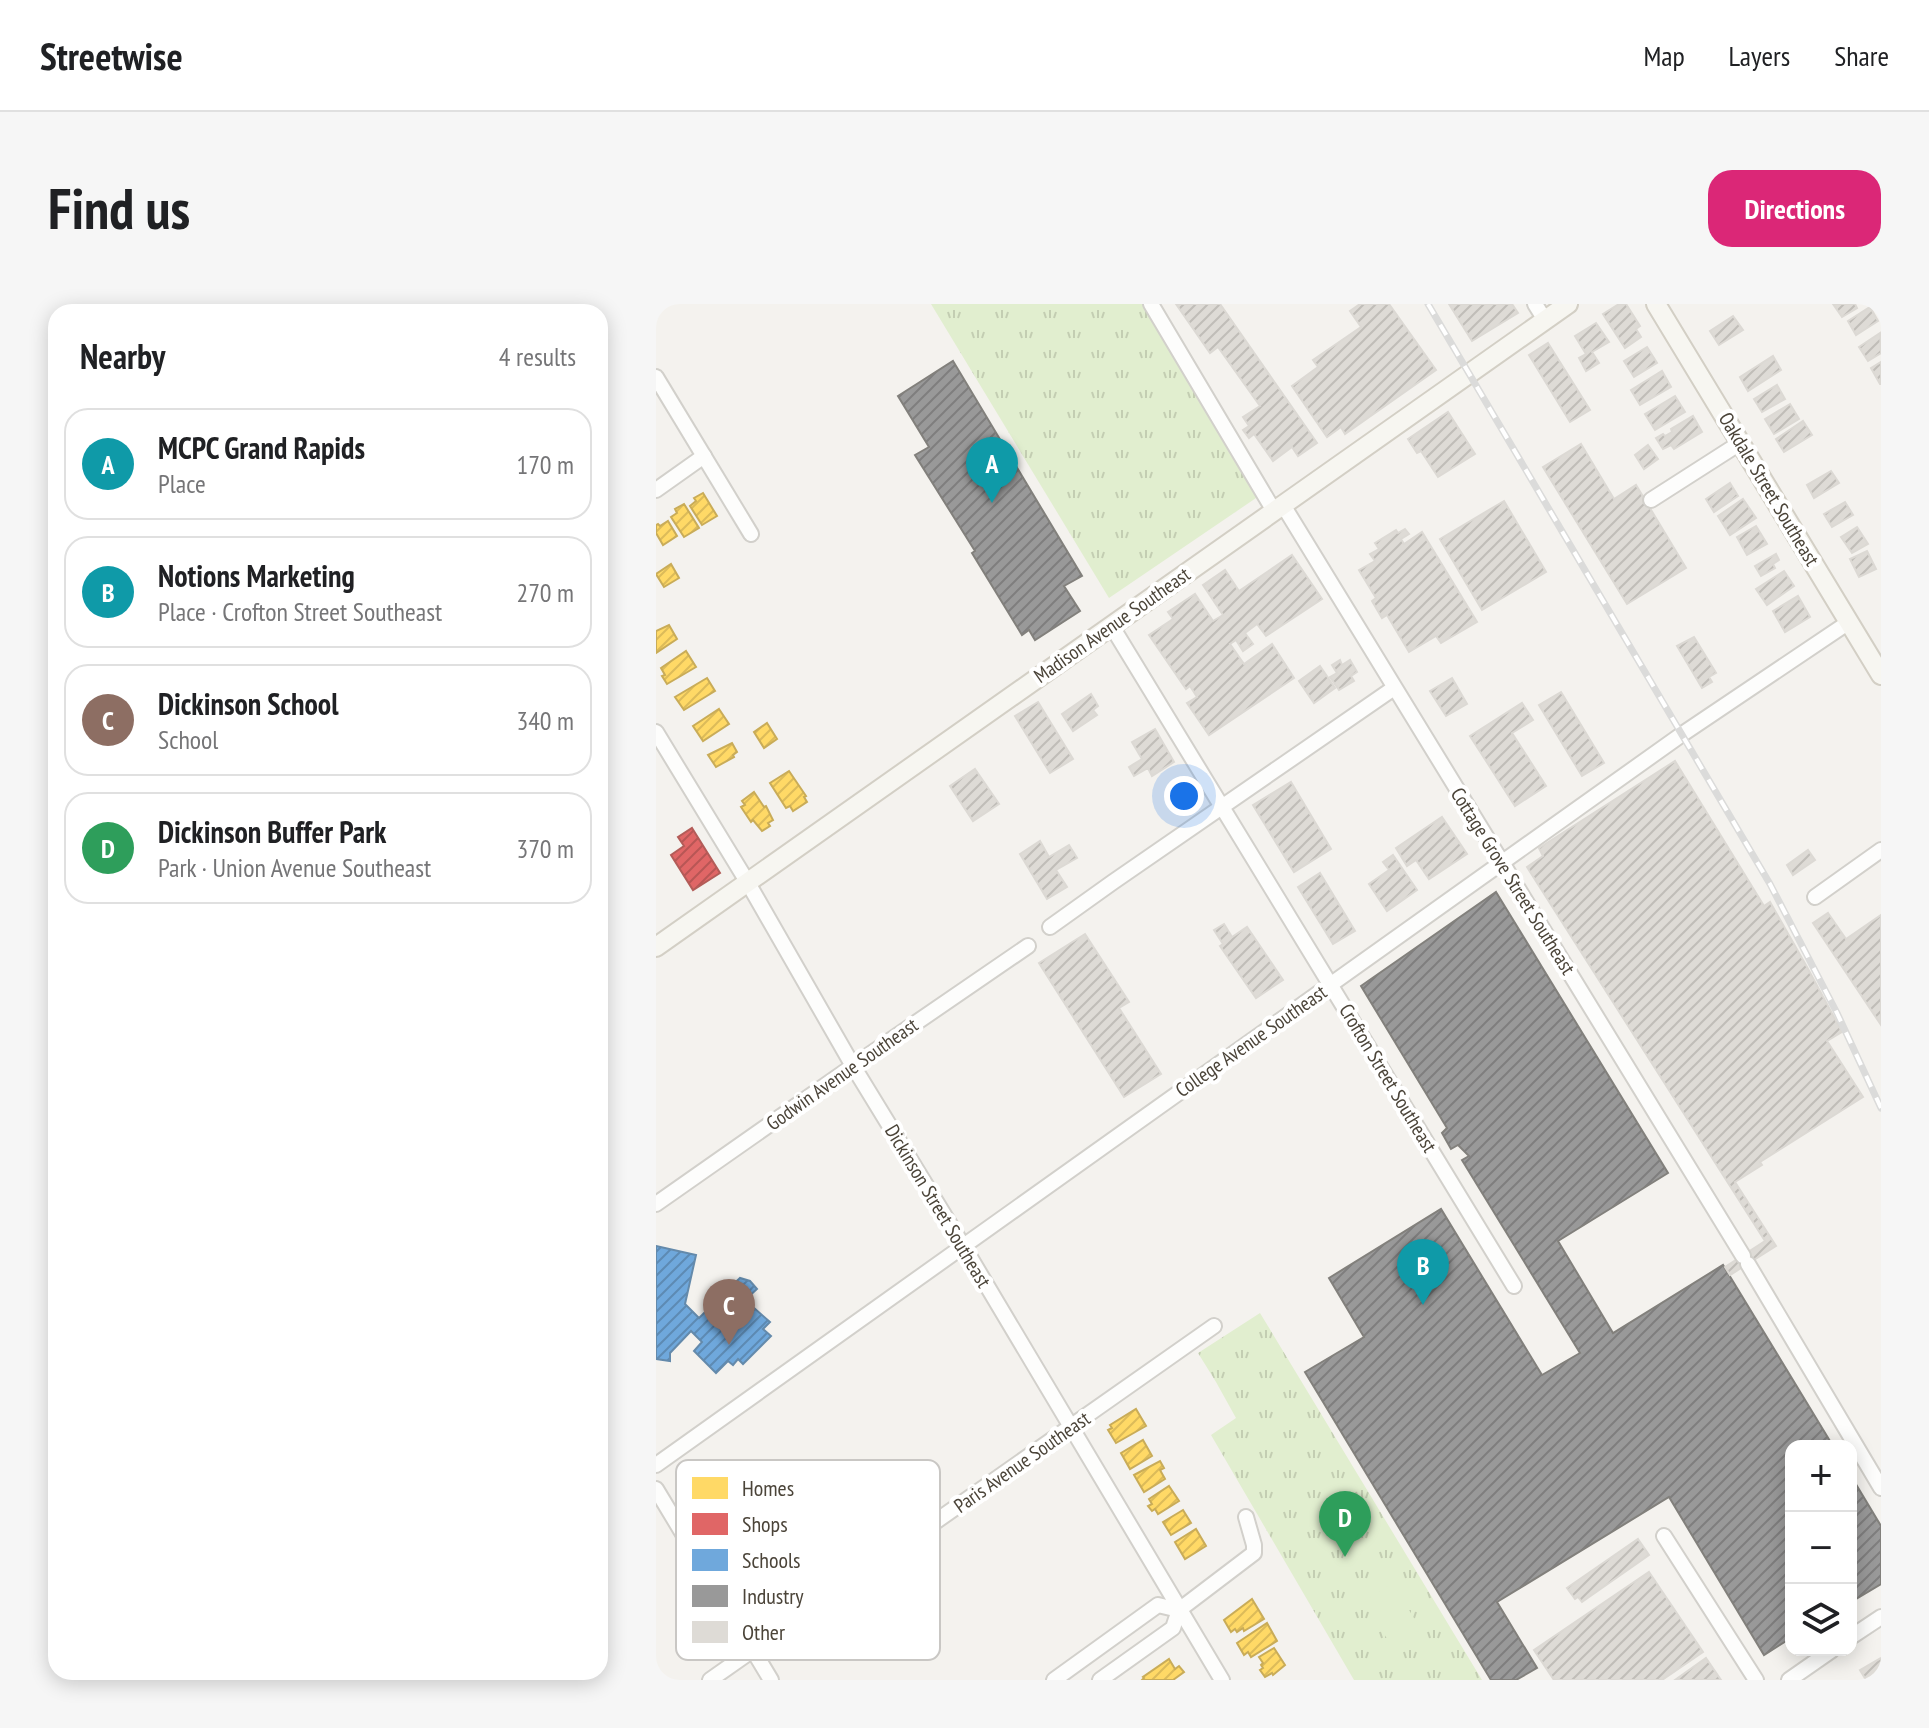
<!DOCTYPE html>
<meta charset="utf-8">
<style>
body{margin:0;font-family:"PT Sans Narrow",sans-serif;background:#f6f6f6;color:#202124}
.controls{position:absolute;right:24px;bottom:24px;display:grid;overflow:hidden;border-radius:16px;box-shadow:0 4px 20px #0003}
.controls button{width:72px;height:72px;display:grid;place-items:center;padding:0;border:0;border-bottom:2px solid #e0e0e0;background:#fff;color:#202124;font:40px sans-serif}
.you{position:absolute;left:528px;top:492px;width:28px;height:28px;margin:-20px;border:6px solid #fff;border-radius:50%;background:#1a73e8;box-shadow:0 0 0 12px #1a73e833}
.badge{display:grid;place-items:center;width:52px;height:52px;border-radius:50%;background:#db2777;color:#fff;font-size:26px;font-weight:700}
.pin{position:absolute;translate:-50% -66px;filter:drop-shadow(0 2px 4px #0008)}
.pin::after{content:'';position:absolute;top:42px;width:28px;height:24px;background:inherit;clip-path:polygon(0 0,100% 0,50% 100%)}
.list{margin:0;padding:0;list-style:none}
h2{display:flex;justify-content:space-between;align-items:center;height:104px;margin:0;padding:0 32px;font-size:34px}
h2 small{font-size:26px;font-weight:400;color:#757577}
.list li{display:grid;grid-template-columns:52px 1fr auto;gap:24px;align-items:center;box-sizing:border-box;height:112px;margin:0 16px 16px;padding:0 16px;border:2px solid #e0e0e0;border-radius:24px}
.list b{display:block;font-size:30px;white-space:nowrap}
.list p{margin:0;font-size:26px;white-space:nowrap;color:#757577}
.list em{font-size:26px;font-style:normal;color:#757577}
.icon{flex:none;width:44px;height:44px;fill:none;stroke:currentColor;stroke-width:2;stroke-linecap:round;stroke-linejoin:round}
.map{position:relative;flex:none;width:1225px;height:1376px;overflow:hidden;border-radius:24px}
header{display:flex;align-items:center;gap:48px;box-sizing:border-box;height:112px;padding:0 40px;background:#fff;border-bottom:2px solid #e0e0e0}
header strong{font-size:38px}
nav{display:flex;gap:44px;margin-inline-start:auto;font-size:28px}
.intro{display:flex;align-items:center;justify-content:space-between;box-sizing:border-box;height:192px;padding:0 48px}
h1{margin:0;font-size:56px}
.button{padding:20px 36px;border-radius:24px;background:#db2777;color:#fff;font-size:28px;font-weight:700}
main{display:flex;gap:48px;padding:0 48px}
aside{flex:1;background:#fff;border-radius:24px;box-shadow:0 4px 20px #0003}
.map>svg:first-child{display:block}
.grass{fill:url(#grass-tufts)}
.garden{fill:#e1eecf}
.homes{fill:url(#homes-hatch);stroke:#c9ac58;stroke-width:2}
.shops{fill:url(#shops-hatch);stroke:#b35c58;stroke-width:2}
.schools{fill:url(#schools-hatch);stroke:#648aab;stroke-width:2}
.industry{fill:url(#industry-hatch);stroke:#82807c;stroke-width:2}
.building{fill:url(#building-hatch);stroke:#dcd9d4;stroke-width:2}
.lines{fill:none;stroke-linecap:round;stroke-linejoin:round}
.street-casing{stroke:#d2d0cb;stroke-width:18}
.secondary-casing{stroke:#d3cfc5;stroke-width:22}
.street{stroke:#fdfdfc;stroke-width:14}
.secondary{stroke:#f7f6f1;stroke-width:18}
.rail-casing{stroke:#dbdbda;stroke-width:7}
.rail{stroke:#fff;stroke-width:4;stroke-dasharray:12;stroke-linecap:butt}
.labels{text-anchor:middle;dominant-baseline:central;stroke-width:8;stroke-linejoin:round;paint-order:stroke}
.street-label{font-size:20px;fill:#4b4439;stroke:#fff}
.key{fill:#fff;stroke:#c9c7c4;stroke-width:2}
.key-label{font-size:22px;fill:#4b4439}
</style>
<header>
<strong>Streetwise</strong>
<nav><a>Map</a><a>Layers</a><a>Share</a></nav>
</header>
<div class="intro"><h1>Find us</h1><a class="button">Directions</a></div>
<main>
<aside>
<h2>Nearby<small>4 results</small></h2>
<ul class="list">
<li><span class="badge" style="background:#0f9aa8">A</span><div><b>MCPC Grand Rapids</b><p>Place</p></div><em>170 m</em></li>
<li><span class="badge" style="background:#0f9aa8">B</span><div><b>Notions Marketing</b><p>Place · Crofton Street Southeast</p></div><em>270 m</em></li>
<li><span class="badge" style="background:#8d6e63">C</span><div><b>Dickinson School</b><p>School</p></div><em>340 m</em></li>
<li><span class="badge" style="background:#2e9e5b">D</span><div><b>Dickinson Buffer Park</b><p>Park · Union Avenue Southeast</p></div><em>370 m</em></li>
</ul>
</aside>
<div class="map">
<svg width="1225" height="1376" viewBox="0 0 1225 1376">
<defs>
<pattern id="grass-tufts" width="24" height="20" patternUnits="userSpaceOnUse" patternTransform="scale(2)"><rect width="24" height="20" fill="#e1eecf"/><path d="M3 7l-1-3M5 7V3M7 7l1-3M15 17l-1-3M17 17v-4M19 17l1-3" fill="none" stroke="#c3cdb2"/></pattern>
<pattern id="homes-hatch" width="6" height="6" patternUnits="userSpaceOnUse" patternTransform="scale(2)"><rect width="6" height="6" fill="#ffd966"/><path d="M-1 1l2-2M0 6l6-6M5 7l2-2" fill="none" stroke="#dcbb59"/></pattern>
<pattern id="shops-hatch" width="6" height="6" patternUnits="userSpaceOnUse" patternTransform="scale(2)"><rect width="6" height="6" fill="#e06666"/><path d="M-1 1l2-2M0 6l6-6M5 7l2-2" fill="none" stroke="#b85655"/></pattern>
<pattern id="schools-hatch" width="6" height="6" patternUnits="userSpaceOnUse" patternTransform="scale(2)"><rect width="6" height="6" fill="#6fa8dc"/><path d="M-1 1l2-2M0 6l6-6M5 7l2-2" fill="none" stroke="#5d8ab3"/></pattern>
<pattern id="industry-hatch" width="6" height="6" patternUnits="userSpaceOnUse" patternTransform="scale(2)"><rect width="6" height="6" fill="#999"/><path d="M-1 1l2-2M0 6l6-6M5 7l2-2" fill="none" stroke="#7f7e7e"/></pattern>
<pattern id="building-hatch" width="6" height="6" patternUnits="userSpaceOnUse" patternTransform="scale(2)"><rect width="6" height="6" fill="#dedbd6"/><path d="M-1 1l2-2M0 6l6-6M5 7l2-2" fill="none" stroke="#c0bdb8"/></pattern>
</defs>
<rect width="100%" height="100%" fill="#f4f2ee"/>
<g class="grass">
<path d="M275,0H490L603,192L453,294Z"/>
<path d="M604,1009L826,1376H698L555,1131L580,1114L560,1078L542,1049Z"/>
</g>
<path class="garden" d="M737,1279L765,1326L736,1343L708,1297Z"/>
<g class="homes">
<path d="M47,189L61,212L46,221L34,202L40,197L38,194Z"/>
<path d="M28,200L43,224L28,233L15,213L21,209L19,205Z"/>
<path d="M12,217L21,232L7,241L0,229V221L2,220L4,222Z"/>
<path d="M15,260L23,274L8,283L0,270Z"/>
<path d="M13,321L21,335L0,349V327Z"/>
<path d="M30,347L40,363L11,380L6,372L9,371L5,364Z"/>
<path d="M51,374L59,387L28,406L19,393Z"/>
<path d="M63,405L73,420L47,437L37,422Z"/>
<path d="M111,419L121,435L108,444L98,428Z"/>
<path d="M76,439L81,448L77,451L78,453L60,463L52,451Z"/>
<path d="M133,467L150,492L148,493L151,498L137,507L134,502L130,504L114,479Z"/>
<path d="M98,488L108,503L110,502L117,516L112,519L114,522L106,527L97,516L95,518L85,503L89,501L86,497Z"/>
<path d="M480,1105L490,1122L460,1139L452,1126L456,1124L454,1121Z"/>
<path d="M487,1136L496,1152L474,1165L465,1149Z"/>
<path d="M504,1157L508,1164L504,1166L509,1175L488,1188L478,1171Z"/>
<path d="M513,1182L523,1197L502,1210L499,1205L496,1207L492,1202L496,1200L493,1195Z"/>
<path d="M527,1206L535,1219L515,1231L507,1218Z"/>
<path d="M540,1225L550,1242L529,1255L519,1238Z"/>
<path d="M596,1295L608,1315L588,1327L587,1324L581,1328L579,1325L575,1328L568,1316Z"/>
<path d="M611,1319L621,1337L595,1353L592,1348L588,1351L581,1339Z"/>
<path d="M618,1344L629,1361L617,1371L616,1369L609,1373L604,1366L607,1364L605,1361L607,1359L603,1353Z"/>
<path d="M513,1355L519,1365L523,1362L528,1368L517,1376H486L488,1374L487,1373Z"/>
</g>
<path class="shops" d="M36,524L64,569L37,586L15,551L28,542L22,533Z"/>
<path class="schools" d="M0,942L40,951L29,1000L43,1014L84,974L94,977L101,985L89,996L114,1018L107,1025L115,1032L87,1060L82,1055L77,1061L72,1057L60,1069L38,1047L46,1038L35,1027L14,1049V1057L0,1055Z"/>
<g class="industry">
<path d="M297,57L426,272L408,282L424,307L379,336L373,326L366,331L316,249L319,247L259,151L273,143L242,92Z"/>
<path d="M840,588L1012,869L902,937L957,1029L1067,961L1177,1142H1135V1334L1108,1351L1013,1193L841,1298L881,1364L860,1376H835L649,1068L708,1033L673,974L785,905L886,1071L924,1049L806,856L813,852L802,841L795,845L786,829L791,824L705,682Z"/>
<path d="M1195,1172L1225,1222V1280L1195,1298Z"/>
</g>
<g class="building">
<path d="M520,0H564L661,139L642,152L636,143L617,157L598,130L593,134L587,126L593,122L587,113L604,102L562,43L554,49Z"/>
<path d="M704,0H733L780,66L689,130L685,123L671,133L636,82L662,63L657,56L705,23L694,7Z"/>
<path d="M793,0H856L862,9L816,37Z"/>
<path d="M963,0H970L984,22L980,25L985,33L969,44L947,10Z"/>
<path d="M1177,0H1199L1201,4L1186,13Z"/>
<path d="M1214,3L1222,17L1200,31L1192,17Z"/>
<path d="M1077,12L1087,26L1063,41L1054,27Z"/>
<path d="M940,19L953,38L936,48L943,59L930,67L923,54L930,50L919,32Z"/>
<path d="M1224,29L1225,49L1212,57L1203,43Z"/>
<path d="M892,39L934,106L914,118L873,51Z"/>
<path d="M991,43L1001,59L978,73L968,57Z"/>
<path d="M1117,52L1125,66L1092,87L1084,73Z"/>
<path d="M1225,58V80H1224L1215,64Z"/>
<path d="M1006,67L1015,83L984,101L975,86Z"/>
<path d="M1121,81L1129,95L1106,108L1098,95Z"/>
<path d="M1019,92L1029,108L999,126L989,110Z"/>
<path d="M1134,100L1143,115L1118,130L1109,115Z"/>
<path d="M792,108L819,150L782,173L765,147L761,149L752,135Z"/>
<path d="M1037,112L1046,128L1018,145L1015,141L1007,145L1000,134L1007,130L1009,132L1016,128L1015,125Z"/>
<path d="M1147,117L1156,131L1128,148L1120,135Z"/>
<path d="M925,140L958,195L980,181L1030,264L971,300L887,163Z"/>
<path d="M992,141L1002,155L988,165L979,151Z"/>
<path d="M1175,167L1183,179L1158,194L1151,181Z"/>
<path d="M1074,179L1082,192L1058,208L1050,195Z"/>
<path d="M1087,195L1100,214L1074,231L1062,212Z"/>
<path d="M848,197L890,268L826,306L784,235Z"/>
<path d="M1189,198L1197,211L1176,223L1168,210Z"/>
<path d="M1100,222L1111,240L1091,251L1081,233Z"/>
<path d="M1201,223L1212,240L1196,249L1185,233Z"/>
<path d="M749,225L753,230L745,235L748,240L766,228L821,318L785,339L780,332L753,348L731,311L726,314L716,297L720,294L703,266L719,257L714,250L723,245L719,239L740,226L742,229Z"/>
<path d="M1211,247L1220,265L1203,273L1194,255Z"/>
<path d="M1120,250L1123,256L1117,260L1119,264L1105,272L1099,262Z"/>
<path d="M636,251L666,295L610,332L601,320L589,329L597,340L587,347L580,336L574,340L588,360L616,340L638,374L553,431L531,399L541,393L534,382L530,385L493,331L517,315L512,308L539,290L557,317L567,311L547,281L569,266L583,287Z"/>
<path d="M1128,267L1138,282L1111,301L1100,285Z"/>
<path d="M1142,292L1154,313L1129,328L1117,307Z"/>
<path d="M1038,333L1060,369L1053,373L1056,378L1046,384L1021,342Z"/>
<path d="M684,356L686,361L694,356L701,368L695,372L698,377L683,386L674,373L681,369L676,361Z"/>
<path d="M664,362L679,384L658,399L643,377Z"/>
<path d="M796,374L811,400L790,412L774,387Z"/>
<path d="M905,388L948,459L926,472L883,401Z"/>
<path d="M435,390L442,402L437,406L441,411L417,427L406,410Z"/>
<path d="M382,398L417,455L394,469L359,412Z"/>
<path d="M866,399L877,416L856,429L890,482L859,502L814,432Z"/>
<path d="M499,425L518,458L496,472L492,464L478,472L473,463L486,455L476,438Z"/>
<path d="M1019,457L1108,602L1114,598L1151,663L1186,728L1171,737L1207,793L1104,858L1106,861L1079,878L1120,942L1074,971L1069,963L1109,937L871,563L887,552L883,544Z"/>
<path d="M319,465L343,500L317,517L294,482Z"/>
<path d="M635,478L675,545L638,568L597,501Z"/>
<path d="M786,513L811,550L773,575L760,556L751,562L740,544Z"/>
<path d="M384,537L393,553L413,541L421,554L400,566L411,583L391,595L364,550Z"/>
<path d="M1152,546L1159,556L1137,571L1131,561Z"/>
<path d="M737,551L761,586L731,607L713,580L733,566L727,558Z"/>
<path d="M664,569L699,627L677,640L642,583Z"/>
<path d="M1172,609L1190,635L1225,611V721L1157,619Z"/>
<path d="M568,620L576,633L591,623L627,676L600,694L564,642L567,640L558,626Z"/>
<path d="M429,630L473,698L463,704L505,770L468,793L383,659Z"/>
<path d="M982,1235L993,1251L926,1298L922,1293L919,1295L911,1284Z"/>
<path d="M993,1268L1047,1348L1006,1376H898L878,1346Z"/>
<path d="M1050,1354L1065,1376H1019Z"/>
<path d="M1225,1354V1376H1210L1204,1366Z"/>
</g>
<g class="lines">
<defs>
<g id="street">
<path d="M495,0L618,207"/>
<path d="M879,0L889,16"/>
<path d="M0,73L95,230"/>
<path d="M0,186L48,152"/>
<path d="M995,196L1084,139"/>
<path d="M627,201L1087,952"/>
<path d="M455,321L858,982"/>
<path d="M0,428L92,579L197,762L315,955L566,1376"/>
<path d="M1159,593L1225,546"/>
<path d="M394,623L457,578L738,384"/>
<path d="M0,900L197,762L372,642"/>
<path d="M1092,960L1225,1184"/>
<path d="M0,1161L1025,431L1193,318"/>
<path d="M0,1185L115,1376"/>
<path d="M1008,1232L1100,1376"/>
<path d="M1195,1333L1225,1313"/>
<path d="M54,1376L558,1022"/>
<path d="M398,1376L502,1301L523,1306"/>
<path d="M444,1376L517,1324L523,1306L598,1249V1241L590,1213"/>
<path d="M1133,1376L1176,1346"/>
</g>
<g id="secondary">
<path d="M1000,0L1225,371"/>
<path d="M0,643L912,0"/>
</g>
</defs>
<use href="#street" class="street-casing"/>
<use href="#secondary" class="secondary-casing"/>
<use href="#street" class="street"/>
<use href="#secondary" class="secondary"/>
<defs>
<path id="rail" d="M772,0L1114,580L1181,709L1225,804"/>
</defs>
<use href="#rail" class="rail-casing"/>
<use href="#rail" class="rail"/>
</g>
<g class="labels">
<g class="street-label">
<text transform="translate(1113 185) rotate(59)">Oakdale Street Southeast</text>
<text transform="translate(456 321) rotate(-35)">Madison Avenue Southeast</text>
<text transform="translate(857 577) rotate(58)">Cottage Grove Street Southeast</text>
<text transform="translate(595 737) rotate(-35)">College Avenue Southeast</text>
<text transform="translate(186 770) rotate(-35)">Godwin Avenue Southeast</text>
<text transform="translate(732 774) rotate(59)">Crofton Street Southeast</text>
<text transform="translate(282 902) rotate(59)">Dickinson Street Southeast</text>
<text transform="translate(366 1158) rotate(-35)">Paris Avenue Southeast</text>
</g>
</g>
<rect x="20" y="1156" width="264" height="200" rx="12" class="key"/>
<rect x="36" y="1173" width="36" height="22" fill="#ffd966"/>
<rect x="36" y="1209" width="36" height="22" fill="#e06666"/>
<rect x="36" y="1245" width="36" height="22" fill="#6fa8dc"/>
<rect x="36" y="1281" width="36" height="22" fill="#999"/>
<rect x="36" y="1317" width="36" height="22" fill="#dedbd6"/>
<g class="key-label">
<text x="86" y="1192">Homes</text>
<text x="86" y="1228">Shops</text>
<text x="86" y="1264">Schools</text>
<text x="86" y="1300">Industry</text>
<text x="86" y="1336">Other</text>
</g>
</svg>
<div class="controls">
<button>+</button>
<button>−</button>
<button><svg class="icon" aria-label="layers" viewBox="0 0 24 24"><path d="M12 4l9 5-9 5-9-5zM3 14l9 5 9-5"/></svg></button>
</div>
<div class="you"></div>
<div class="pin badge" style="left:336px;top:199px;background:#0f9aa8">A</div>
<div class="pin badge" style="left:767px;top:1001px;background:#0f9aa8">B</div>
<div class="pin badge" style="left:73px;top:1041px;background:#8d6e63">C</div>
<div class="pin badge" style="left:689px;top:1253px;background:#2e9e5b">D</div>
</div>
</main>
